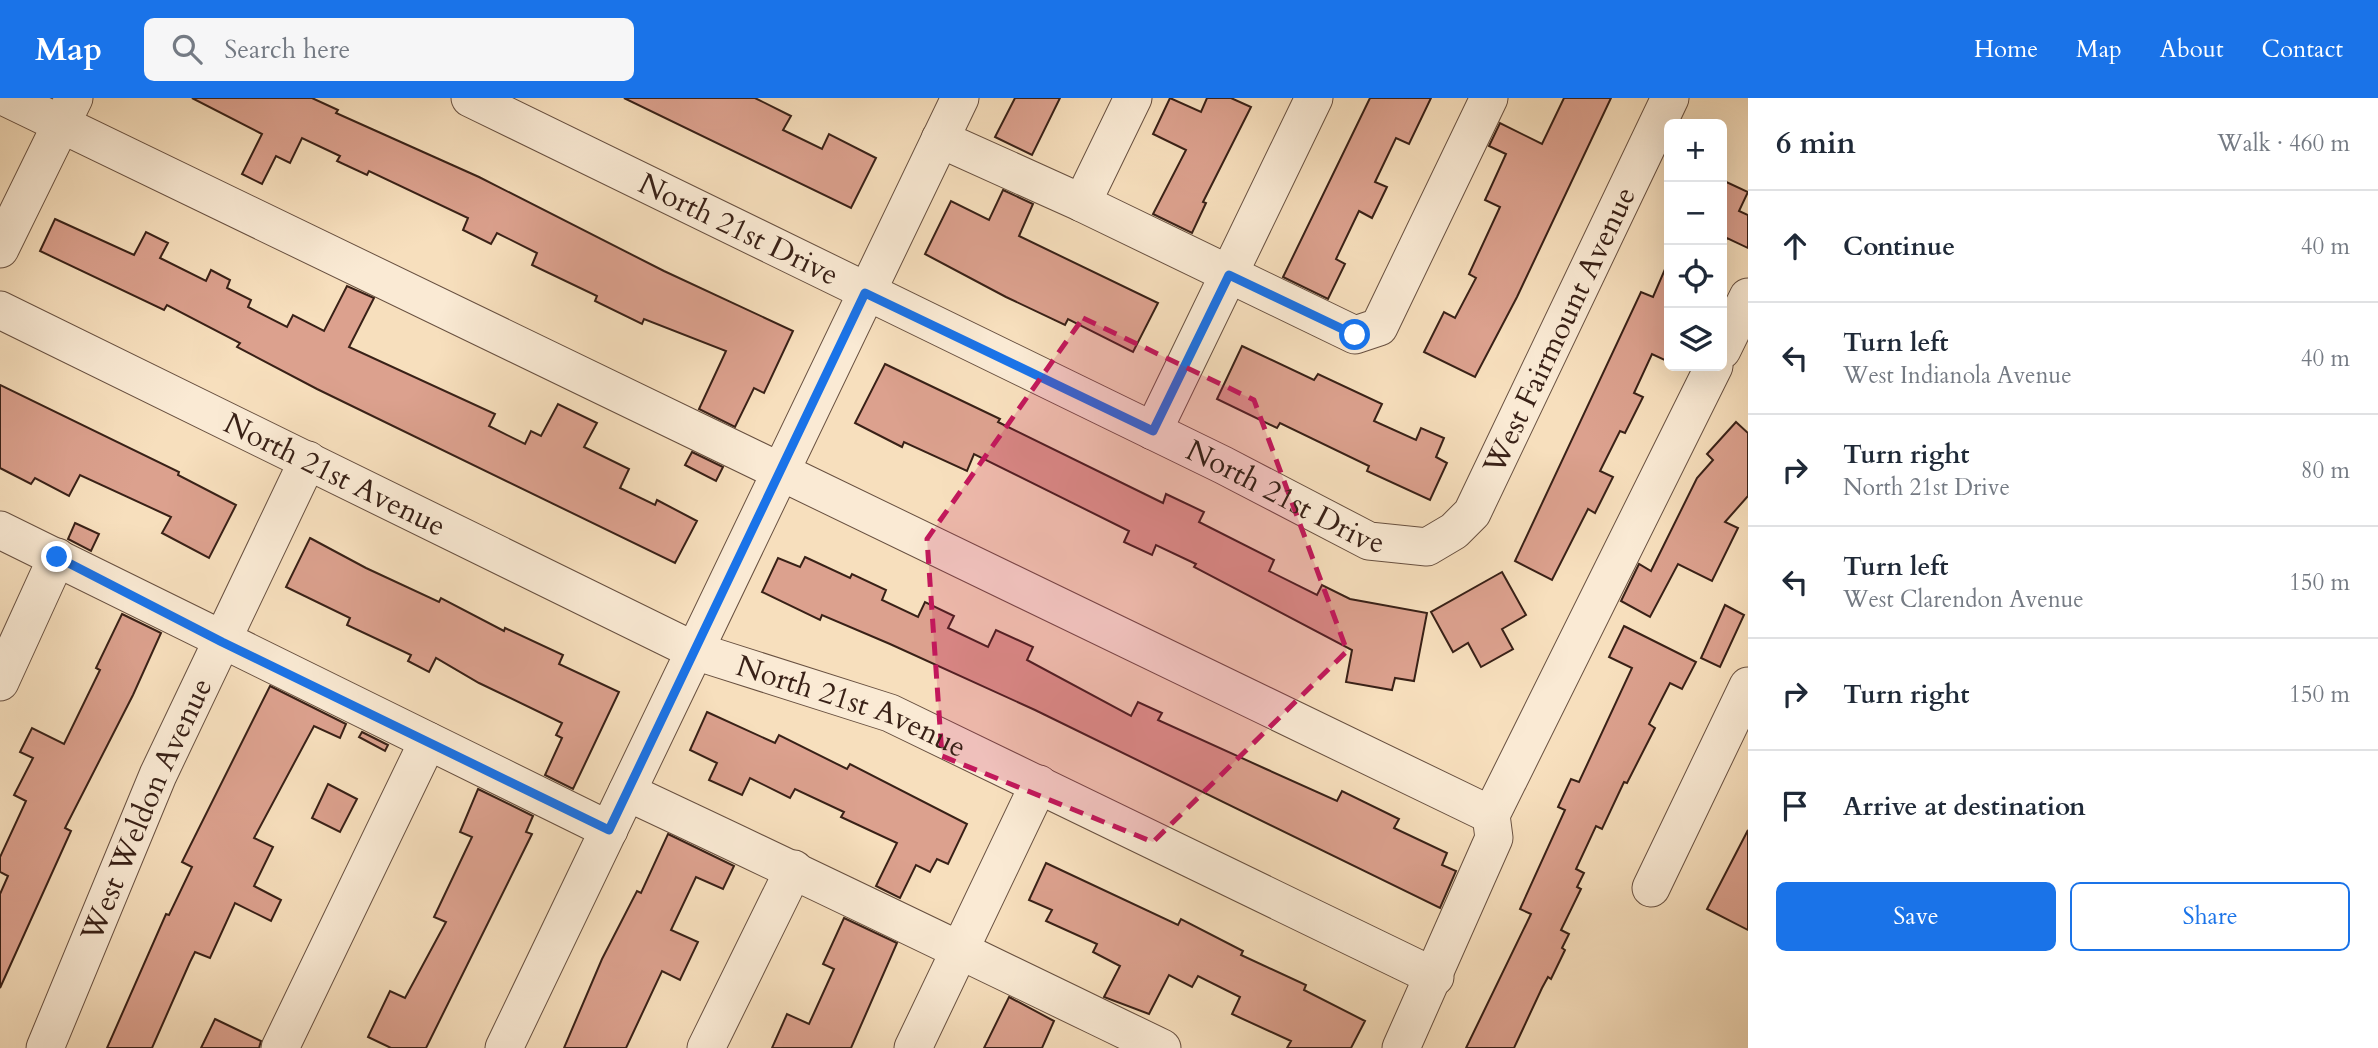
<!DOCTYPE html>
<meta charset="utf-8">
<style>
body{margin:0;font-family:Cardo,serif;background:#f6f6f7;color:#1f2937}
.controls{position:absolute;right:21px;top:21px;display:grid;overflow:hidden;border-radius:10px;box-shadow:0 7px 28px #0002}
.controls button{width:63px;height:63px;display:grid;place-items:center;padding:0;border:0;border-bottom:2px solid #e0e1e3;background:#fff;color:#1f2937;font:35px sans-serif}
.stop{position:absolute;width:21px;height:21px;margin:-16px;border:5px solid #1a73e8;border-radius:50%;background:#fff}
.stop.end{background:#1a73e8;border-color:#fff;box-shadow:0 2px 7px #0008}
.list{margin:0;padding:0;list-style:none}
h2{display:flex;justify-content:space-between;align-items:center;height:91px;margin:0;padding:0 28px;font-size:30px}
h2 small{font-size:23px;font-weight:400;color:#747a83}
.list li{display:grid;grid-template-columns:46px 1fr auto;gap:21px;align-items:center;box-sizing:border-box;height:112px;padding:0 28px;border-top:2px solid #e0e1e3}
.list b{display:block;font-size:26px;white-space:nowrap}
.list p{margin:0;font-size:23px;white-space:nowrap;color:#747a83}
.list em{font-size:23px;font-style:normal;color:#747a83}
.actions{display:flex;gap:14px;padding:21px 28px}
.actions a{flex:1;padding:16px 0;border:2px solid #1a73e8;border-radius:10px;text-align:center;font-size:24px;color:#1a73e8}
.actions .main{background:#1a73e8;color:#fff}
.icon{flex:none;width:38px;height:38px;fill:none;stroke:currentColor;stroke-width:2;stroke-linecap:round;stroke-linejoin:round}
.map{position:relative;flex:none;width:1748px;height:950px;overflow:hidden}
header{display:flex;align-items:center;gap:42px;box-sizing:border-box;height:98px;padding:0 35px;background:#1a73e8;color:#fff}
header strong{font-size:33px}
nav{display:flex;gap:38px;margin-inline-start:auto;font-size:24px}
.search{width:490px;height:63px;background:#f6f6f7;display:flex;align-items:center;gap:18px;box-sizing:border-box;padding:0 24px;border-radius:10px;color:#747a83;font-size:26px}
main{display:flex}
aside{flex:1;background:#fff}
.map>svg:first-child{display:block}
.building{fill:#dca18e;stroke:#392117;stroke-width:2}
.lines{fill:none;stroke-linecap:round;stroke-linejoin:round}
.minor-casing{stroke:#685040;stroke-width:39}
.minor{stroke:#faead4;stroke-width:37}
.route{stroke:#1a73e8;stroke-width:9}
.marked{fill:#c2185b;fill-opacity:0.2;stroke:#c2185b;stroke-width:5;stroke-dasharray:14 9;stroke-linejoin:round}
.labels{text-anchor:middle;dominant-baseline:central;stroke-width:7;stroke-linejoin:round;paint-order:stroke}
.street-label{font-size:30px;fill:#392117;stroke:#faead4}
</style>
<header>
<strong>Map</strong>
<div class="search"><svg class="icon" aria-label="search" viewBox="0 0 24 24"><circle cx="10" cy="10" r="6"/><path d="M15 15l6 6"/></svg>Search here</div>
<nav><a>Home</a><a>Map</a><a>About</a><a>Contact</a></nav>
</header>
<main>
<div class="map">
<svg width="1748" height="950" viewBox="0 0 1748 950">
<rect width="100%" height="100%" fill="#f7dfbd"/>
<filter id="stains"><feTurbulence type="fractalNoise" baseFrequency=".00286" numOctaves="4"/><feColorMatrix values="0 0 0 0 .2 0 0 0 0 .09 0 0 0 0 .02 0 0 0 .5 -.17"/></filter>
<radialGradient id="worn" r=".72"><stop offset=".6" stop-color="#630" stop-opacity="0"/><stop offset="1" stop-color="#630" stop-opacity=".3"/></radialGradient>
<g class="building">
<path d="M192,0H312L338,12L336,15L479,79L664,173L793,233L764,295L754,290L735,329L699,311L726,253L644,221L642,226L595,203L597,198L532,167L537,155L497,135L491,146L463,132L468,120L369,73L367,77L337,63L340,58L302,40L290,65L276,58L262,86L242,76L262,36Z"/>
<path d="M624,0H755L791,18L783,32L822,51L829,36L876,60L851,110Z"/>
<path d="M1015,0H1060L1032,57L995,39Z"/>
<path d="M1170,0L1201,14L1207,0H1231L1251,9L1203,104L1206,105L1192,135L1153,116L1186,52L1153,36Z"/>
<path d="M1370,0H1431L1409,46L1396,40L1375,84L1387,89L1372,120L1359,113L1336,161L1345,166L1328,201L1283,179Z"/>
<path d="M1564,0H1611L1517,199L1475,279L1424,254L1444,214L1455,220L1476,180L1469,176L1500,109L1485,102L1506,56L1489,48L1500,25L1542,46Z"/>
<path d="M1722,82L1748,94L1739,113L1748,117V150L1727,140L1722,151Z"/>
<path d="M1003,92L1033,106L1019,138L1158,205L1133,254L1068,221L1065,227L1006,199L925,156L951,103L989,122Z"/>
<path d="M55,121L134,157L146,134L168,145L160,160L206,183L211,172L230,182L227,190L251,202L248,209L287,229L293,217L324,233L347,188L374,200L349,249L495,316L489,328L525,346L531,333L541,338L558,306L597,325L584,349L629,371L620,390L655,407L657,402L697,423L675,465L317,291L237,249L240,245L167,207L164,212L40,153Z"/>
<path d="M1669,162V264L1652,256L1634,295L1643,299L1625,335L1620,333L1600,373L1613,379L1595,415L1588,411L1552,482L1515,463L1641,194L1653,199Z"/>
<path d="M1242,248L1314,282L1318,276L1382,306L1374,323L1416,342L1421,330L1444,340L1436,359L1447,365L1430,402L1367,373L1369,368L1280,325L1277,330L1217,301Z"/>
<path d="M885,266L1000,321L998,324L1163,405L1166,396L1204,414L1199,424L1274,462L1269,473L1317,497L1322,487L1350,501L1427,515L1414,583L1395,580L1392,592L1346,584L1352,552L1194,469L1196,466L1156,447L1152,457L1124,444L1129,433L974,356L967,373L904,344L902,349L855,325Z"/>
<path d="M0,287L179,374L178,377L236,407L209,460L162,435L171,419L80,377L69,398L35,380L31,386L0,370Z"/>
<path d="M1736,324L1748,335V398L1725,424L1738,430L1712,483L1678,466L1650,519L1621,503L1639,466L1651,473L1697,380L1713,362L1707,356Z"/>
<path d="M692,354L723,369L716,383L685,367Z"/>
<path d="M75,425L99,436L91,453L68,441Z"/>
<path d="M310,440L366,470L439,504L441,500L504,533L505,530L563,557L559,566L619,594L573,691L545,677L562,640L556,637L562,625L479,585L436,560L429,574L408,563L411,557L347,527L350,520L286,489Z"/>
<path d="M805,459L850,480L852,476L886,492L882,502L918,519L925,504L954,518L948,530L988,549L996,532L1033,549L1027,562L1131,618L1138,604L1162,615L1158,622L1266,671L1337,703L1342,693L1399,721L1394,730L1447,755L1442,767L1456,773L1440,810L1035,612L890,546L822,517L820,522L762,494L778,460L800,469Z"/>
<path d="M1502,474L1526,517L1502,531L1513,551L1481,569L1468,545L1453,554L1431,514Z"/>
<path d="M1725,507L1744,517L1720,569L1701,560Z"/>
<path d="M122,516L161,535L133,597L65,730L71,733L0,890V796L8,778L0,774V759L26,703L14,697L33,660L20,654L32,630L64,646L100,572L96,570Z"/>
<path d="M1624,528L1696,564L1682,591L1670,585L1649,626L1655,630L1627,685L1624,684L1602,731L1596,728L1576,771L1584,775L1577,789L1581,791L1561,832L1569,836L1562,850L1565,852L1551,881L1548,879L1542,890L1514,950H1466L1531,816L1520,811L1565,712L1558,709L1571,681L1579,684L1632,570L1609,559Z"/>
<path d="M270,588L346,626L340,640L314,628L254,740L273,749L254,788L281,802L271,823L235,805L210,860L195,854L190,864L152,950H107L166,816L169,817L192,769L182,764Z"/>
<path d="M707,614L775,645L779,637L847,671L850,666L967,726L948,766L937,761L930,774L916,767L900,800L876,788L897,745L841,719L844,714L795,691L790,700L750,680L742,697L709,682L717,665L690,652Z"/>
<path d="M362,634L388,647L385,653L359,639Z"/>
<path d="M328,686L357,701L340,734L312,720Z"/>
<path d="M478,691L533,718L526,734L532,736L426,950H391L368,939L390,893L405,900L446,824L434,819L472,739L460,734Z"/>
<path d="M1748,732V832L1707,811Z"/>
<path d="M668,736L734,768L723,791L696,779L671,832L698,844L680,882L662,873L626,950H564L602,861L637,793L641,795Z"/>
<path d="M1046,765L1178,827L1181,821L1243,853L1241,857L1306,887L1304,892L1365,923L1351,950H1287L1291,943L1232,916L1240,899L1198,878L1192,889L1169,877L1149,916L1104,899L1120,868L1093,854L1097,846L1046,823L1052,812L1029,802Z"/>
<path d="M844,820L897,845L851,950H772L787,916L809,926L834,871L823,866Z"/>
<path d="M1009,899L1054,923L1042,950H984Z"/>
<path d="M215,921L261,943L259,950H201Z"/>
</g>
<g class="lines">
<defs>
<g id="minor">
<path d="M7,0L1491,717"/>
<path id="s1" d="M470,0L1223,367L1369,443L1427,449L1454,433L1472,415L1670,0"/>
<path d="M940,41L1082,105L1355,237L1379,229L1489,0"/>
<path d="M1082,105L1133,0"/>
<path d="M0,151L74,0"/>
<path id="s2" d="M0,212L695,553L890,615L1435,879"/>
<path d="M1722,252L1748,199"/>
<path d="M1153,333L1314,0"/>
<path d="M0,432L609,732"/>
<path d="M0,584L57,459"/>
<path d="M627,694C807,778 984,864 1162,950"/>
<path d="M1651,790L1748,588"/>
<path id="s3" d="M45,950L158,677L308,362"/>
<path d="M280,950L428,643"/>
<path d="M504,950L960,0"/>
<path d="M706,950L794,771"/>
<path d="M913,950L1039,686"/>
<path d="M1401,950L1494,740L1491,717L1714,268"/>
</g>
</defs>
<use href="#minor" class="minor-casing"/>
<use href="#minor" class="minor"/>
</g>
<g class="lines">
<path class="route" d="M57,459L222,544L609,732L865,195L1153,333L1229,177L1355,237"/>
</g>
<path class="marked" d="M1083,220L1254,302L1347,553L1153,744L942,658L927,441Z"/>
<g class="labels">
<g class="street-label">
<text stroke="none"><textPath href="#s1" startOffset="299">North 21st Drive</textPath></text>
<text stroke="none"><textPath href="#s1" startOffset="1320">West Fairmount Avenue</textPath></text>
<text stroke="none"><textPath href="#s2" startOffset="373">North 21st Avenue</textPath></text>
<text stroke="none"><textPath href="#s1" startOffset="908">North 21st Drive</textPath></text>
<text stroke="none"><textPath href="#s2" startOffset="940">North 21st Avenue</textPath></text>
<text stroke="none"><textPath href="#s3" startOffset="259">West Weldon Avenue</textPath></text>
</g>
</g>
<rect width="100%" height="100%" filter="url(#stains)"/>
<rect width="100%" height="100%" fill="url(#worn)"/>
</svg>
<div class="controls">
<button>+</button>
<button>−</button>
<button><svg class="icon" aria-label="locate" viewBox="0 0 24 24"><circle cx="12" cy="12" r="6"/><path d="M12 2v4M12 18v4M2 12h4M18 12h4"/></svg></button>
<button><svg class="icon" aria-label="layers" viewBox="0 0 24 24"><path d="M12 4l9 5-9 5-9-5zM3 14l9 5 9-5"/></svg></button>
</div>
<div class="stop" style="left:1355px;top:237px"></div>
<div class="stop end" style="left:57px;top:459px"></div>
</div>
<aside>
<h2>6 min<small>Walk · 460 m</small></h2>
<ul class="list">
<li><svg class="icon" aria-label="ahead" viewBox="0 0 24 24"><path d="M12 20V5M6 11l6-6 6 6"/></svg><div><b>Continue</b></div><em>40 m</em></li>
<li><svg class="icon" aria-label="left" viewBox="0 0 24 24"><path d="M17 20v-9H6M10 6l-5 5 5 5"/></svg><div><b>Turn left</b><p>West Indianola Avenue</p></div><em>40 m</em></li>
<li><svg class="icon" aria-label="right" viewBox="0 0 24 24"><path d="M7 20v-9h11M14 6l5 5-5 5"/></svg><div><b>Turn right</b><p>North 21st Drive</p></div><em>80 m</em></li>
<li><svg class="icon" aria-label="left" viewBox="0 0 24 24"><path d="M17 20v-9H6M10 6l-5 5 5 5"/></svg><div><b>Turn left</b><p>West Clarendon Avenue</p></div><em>150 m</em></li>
<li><svg class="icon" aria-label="right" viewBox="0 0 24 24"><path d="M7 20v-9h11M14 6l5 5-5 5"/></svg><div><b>Turn right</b></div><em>150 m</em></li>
<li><svg class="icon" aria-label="arrive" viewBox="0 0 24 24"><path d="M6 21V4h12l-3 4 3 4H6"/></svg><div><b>Arrive at destination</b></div></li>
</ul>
<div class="actions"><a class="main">Save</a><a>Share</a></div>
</aside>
</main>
